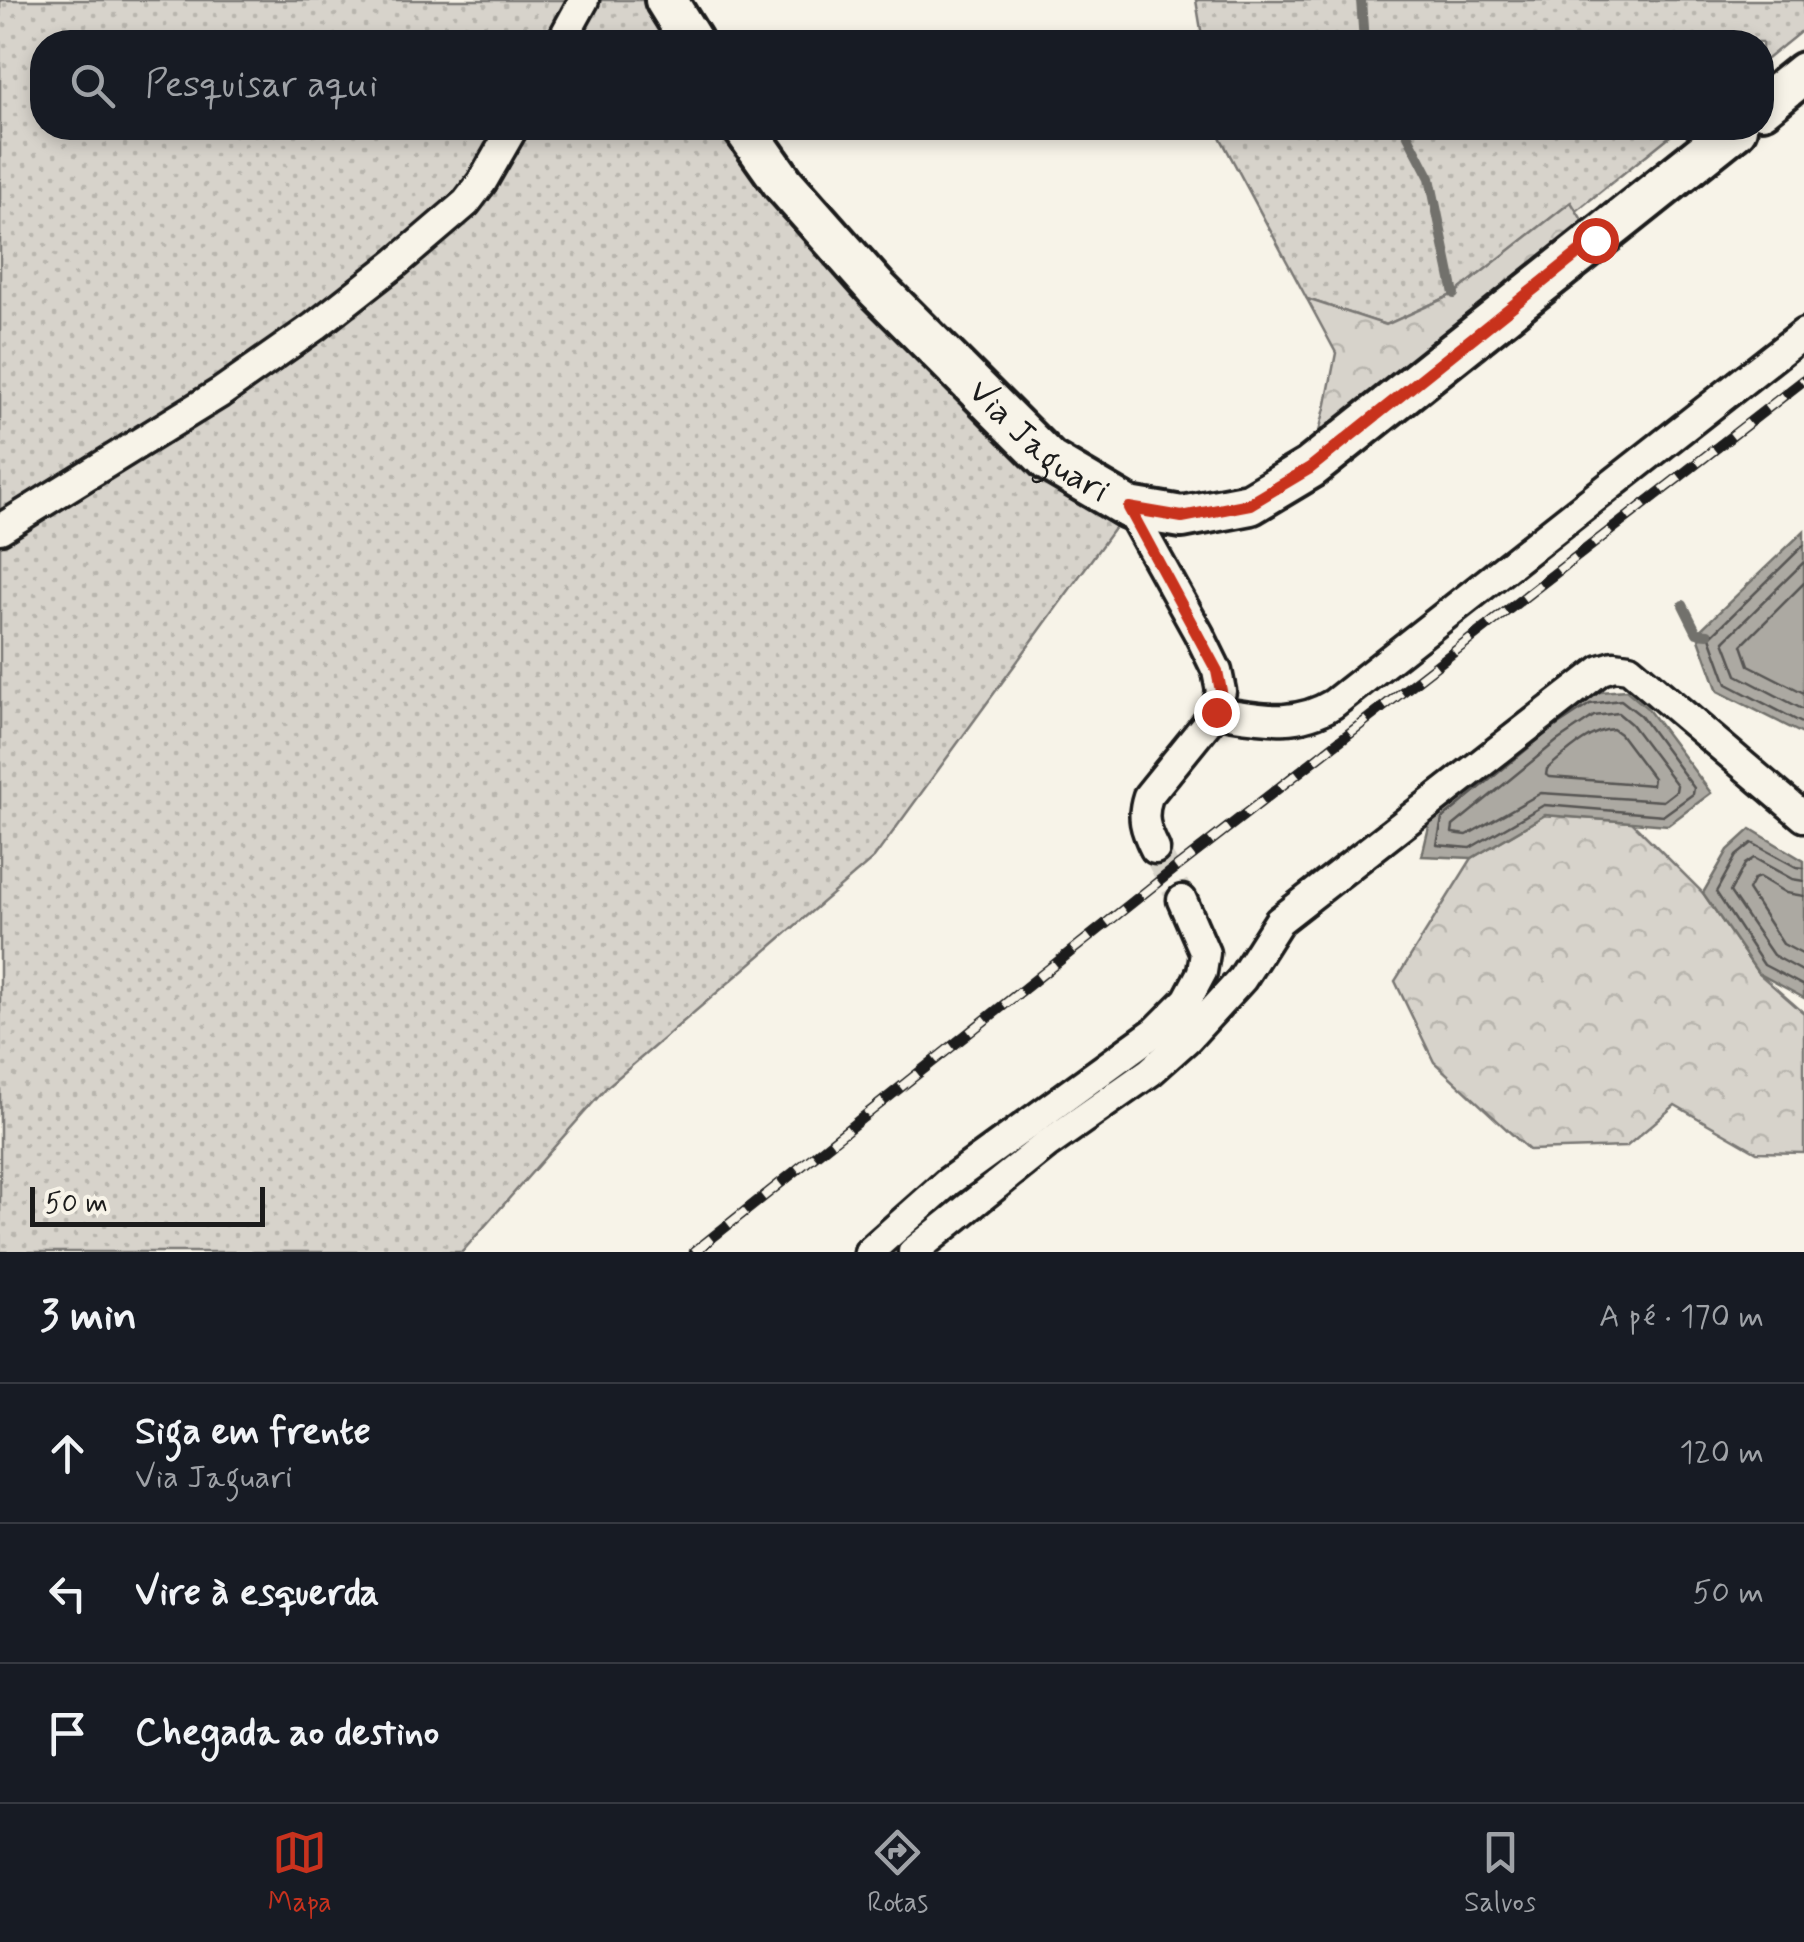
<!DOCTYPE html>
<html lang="pt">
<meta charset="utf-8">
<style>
body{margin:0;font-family:Mynerve,sans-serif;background:#20242c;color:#f1f3f6}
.scale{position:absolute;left:30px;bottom:25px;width:235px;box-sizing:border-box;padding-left:10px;border:5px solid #1c1c1c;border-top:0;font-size:28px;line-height:35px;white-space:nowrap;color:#1c1c1c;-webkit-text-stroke:8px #f7f3e8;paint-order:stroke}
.stop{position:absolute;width:30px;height:30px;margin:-22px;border:8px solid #c8321e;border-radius:50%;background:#fff}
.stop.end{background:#c8321e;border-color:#fff;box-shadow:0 2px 10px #0008}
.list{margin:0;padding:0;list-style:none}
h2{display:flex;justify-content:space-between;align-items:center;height:130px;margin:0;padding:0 40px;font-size:42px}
h2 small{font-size:32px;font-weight:400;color:#9ea1a6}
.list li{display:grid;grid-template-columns:65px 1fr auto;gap:30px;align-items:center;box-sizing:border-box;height:140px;padding:0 40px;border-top:2px solid #363941}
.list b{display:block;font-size:38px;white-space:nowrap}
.list p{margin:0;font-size:32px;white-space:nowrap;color:#9ea1a6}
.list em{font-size:32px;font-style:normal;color:#9ea1a6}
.icon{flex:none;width:55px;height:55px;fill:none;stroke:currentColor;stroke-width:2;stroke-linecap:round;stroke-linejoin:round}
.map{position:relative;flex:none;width:1804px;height:1252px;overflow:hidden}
.search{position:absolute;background:#171b24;box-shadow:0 5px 15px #0003;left:30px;right:30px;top:30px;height:110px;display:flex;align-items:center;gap:25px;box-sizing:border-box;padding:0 35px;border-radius:40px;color:#9ea1a6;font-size:38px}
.sheet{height:550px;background:#171b24}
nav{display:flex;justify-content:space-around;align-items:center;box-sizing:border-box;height:140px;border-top:2px solid #363941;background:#171b24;font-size:28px;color:#9ea1a6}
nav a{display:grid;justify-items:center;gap:5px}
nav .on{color:#c8321e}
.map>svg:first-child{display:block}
.grass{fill:url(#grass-dots);stroke:#7a7874;stroke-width:2.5}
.forest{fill:url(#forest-crowns);stroke:#7a7874;stroke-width:2.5}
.water{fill:#aca9a2;stroke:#72716c;stroke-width:2.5}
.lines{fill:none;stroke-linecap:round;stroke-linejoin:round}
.shore{stroke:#565452;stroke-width:2.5}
.stream{stroke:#72716c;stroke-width:10}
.street-tunnel{stroke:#d6d3c9;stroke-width:28;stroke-dasharray:28 14;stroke-linecap:butt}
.street-casing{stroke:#1c1c1c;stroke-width:35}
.secondary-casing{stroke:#1c1c1c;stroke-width:48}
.street{stroke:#f7f3e8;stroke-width:28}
.secondary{stroke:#f7f3e8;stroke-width:40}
.rail-casing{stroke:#1c1c1c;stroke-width:11}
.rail{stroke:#f7f3e8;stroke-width:8;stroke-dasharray:22;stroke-linecap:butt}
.route{stroke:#c8321e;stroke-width:12}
.labels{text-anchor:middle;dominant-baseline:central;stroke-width:9;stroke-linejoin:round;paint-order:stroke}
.street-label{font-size:35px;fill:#1c1c1c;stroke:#f7f3e8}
</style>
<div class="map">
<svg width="1804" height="1252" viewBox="0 0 1804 1252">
<defs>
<pattern id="grass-dots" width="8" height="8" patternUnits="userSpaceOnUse" patternTransform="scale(2.5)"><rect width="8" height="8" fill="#d7d3cb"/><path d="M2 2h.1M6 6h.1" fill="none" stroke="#b8b5ae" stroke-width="1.8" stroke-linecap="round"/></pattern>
<pattern id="forest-crowns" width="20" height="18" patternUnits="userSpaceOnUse" patternTransform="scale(2.5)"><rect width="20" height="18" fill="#d7d3cb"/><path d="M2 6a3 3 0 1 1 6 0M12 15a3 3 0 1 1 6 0" fill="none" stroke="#b8b5ae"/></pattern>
</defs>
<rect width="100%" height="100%" fill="#f7f3e8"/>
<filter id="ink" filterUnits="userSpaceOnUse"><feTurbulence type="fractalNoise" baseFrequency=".01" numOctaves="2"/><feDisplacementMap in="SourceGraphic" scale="20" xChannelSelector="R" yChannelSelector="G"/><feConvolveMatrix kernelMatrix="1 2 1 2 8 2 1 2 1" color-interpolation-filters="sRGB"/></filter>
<g filter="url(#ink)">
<g class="grass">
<path d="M0,0H667L693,42H42V128H744L876,288L1129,508L874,858L607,1087L462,1252H0Z"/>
<path d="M1196,0H1804V29L1762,63V42H1203Z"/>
<path d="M1217,128H1680L1575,212L1570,203L1454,294L1386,325L1307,299L1218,133Z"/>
</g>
<g class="forest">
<path d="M1571,202L1595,241L1310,468L1326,404L1336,353L1307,299L1386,325L1454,294Z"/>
<path d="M1545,815L1632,822L1703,893L1758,973L1804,1013V1153L1757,1152L1675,1105L1626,1147L1529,1150L1434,1062L1395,981L1472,858Z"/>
</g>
<g class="water">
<path d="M1804,531V734H1803L1718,691L1697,633Z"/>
<path d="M1626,690L1647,708L1711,793L1668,825L1545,815L1472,858L1422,856L1432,814L1587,693Z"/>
<path d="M1751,829L1804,861V998L1758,973L1703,893L1728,850Z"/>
</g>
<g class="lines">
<g class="shore">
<path d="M1804,545L1710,637L1727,684L1804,724"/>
<path d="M1804,562L1724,641L1737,675L1804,710"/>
<path d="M1804,583L1742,645L1749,665L1804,693"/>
<path d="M1621,700L1640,715L1694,788L1693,794L1664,815L1544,805L1470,848L1437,845L1442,819L1549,731L1590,704Z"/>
<path d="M1618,713L1631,724L1677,785L1676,791L1663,801L1541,793L1467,835L1452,833L1453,826L1557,741L1594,716Z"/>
<path d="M1613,729L1620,734L1653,778L1652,785L1550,777L1546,775L1547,769C1565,754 1589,730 1613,729Z"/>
<path d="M1804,868L1796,867L1752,843L1736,856L1716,892L1764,965L1804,986"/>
<path d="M1804,881L1792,879L1754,858L1745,864L1730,892L1773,955L1804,972"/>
<path d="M1804,896L1786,893L1759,877L1754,879L1748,890L1783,944L1804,955"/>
</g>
<g class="stream">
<path d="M1361,0L1364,42"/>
<path d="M1404,128L1430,178L1454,294"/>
<path d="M1683,605L1697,633L1708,634"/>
</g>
<path class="street-tunnel" d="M1155,849L1182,900"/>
<defs>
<g id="street">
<path d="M561,42L584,0"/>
<path d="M1129,508L1199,634L1217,671L1221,691L1216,712L1148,796C1141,817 1145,829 1155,849"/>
<path d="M0,529L220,393L314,327L397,262L466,203L482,182L513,128"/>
<path d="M1216,712C1258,718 1294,728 1333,704L1804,333"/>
<path d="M869,1252L948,1182L1156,1031L1187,1000L1202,972L1205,953L1182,900"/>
<path d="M913,1252L1046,1145L1150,1072L1188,1038L1242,979L1279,921L1601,670L1614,666L1629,668L1804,817"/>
</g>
<g id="secondary">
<path d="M666,0L692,42"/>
<path d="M1762,107L1804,73"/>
<path id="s1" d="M744,128L783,183L876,288L1049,461L1129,508L1182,517L1250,504L1310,468L1736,128"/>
</g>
</defs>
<use href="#street" class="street-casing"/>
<use href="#secondary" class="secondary-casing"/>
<use href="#street" class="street"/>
<use href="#secondary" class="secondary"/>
<defs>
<path id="rail" d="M694,1252L1168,874L1804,380"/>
</defs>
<use href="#rail" class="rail-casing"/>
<use href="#rail" class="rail"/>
</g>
</g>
<g class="lines" filter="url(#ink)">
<path class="route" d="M1216,712L1221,691L1217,671L1129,508L1182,517L1250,504L1310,468L1595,240"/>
</g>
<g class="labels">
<g class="street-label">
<text stroke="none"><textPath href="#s1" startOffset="432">Via Jaguari</textPath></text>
</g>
</g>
</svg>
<div class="scale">50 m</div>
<div class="stop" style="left:1595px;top:240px"></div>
<div class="stop end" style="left:1216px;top:712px"></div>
<div class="search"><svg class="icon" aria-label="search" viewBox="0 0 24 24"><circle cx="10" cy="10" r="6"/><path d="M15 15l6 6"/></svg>Pesquisar aqui</div>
</div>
<section class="sheet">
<h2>3 min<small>A pé · 170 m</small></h2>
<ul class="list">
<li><svg class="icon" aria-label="ahead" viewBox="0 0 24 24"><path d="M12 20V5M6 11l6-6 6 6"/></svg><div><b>Siga em frente</b><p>Via Jaguari</p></div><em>120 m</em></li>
<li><svg class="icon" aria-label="left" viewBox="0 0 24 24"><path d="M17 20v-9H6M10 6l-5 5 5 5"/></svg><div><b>Vire à esquerda</b></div><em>50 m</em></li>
<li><svg class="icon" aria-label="arrive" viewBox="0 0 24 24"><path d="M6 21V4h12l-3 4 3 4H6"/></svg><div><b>Chegada ao destino</b></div></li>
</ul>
</section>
<nav>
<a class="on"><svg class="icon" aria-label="map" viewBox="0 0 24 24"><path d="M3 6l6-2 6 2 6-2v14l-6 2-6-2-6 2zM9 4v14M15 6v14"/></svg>Mapa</a>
<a><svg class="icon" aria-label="directions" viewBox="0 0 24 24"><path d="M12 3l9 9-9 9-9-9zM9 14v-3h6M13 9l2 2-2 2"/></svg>Rotas</a>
<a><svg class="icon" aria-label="saved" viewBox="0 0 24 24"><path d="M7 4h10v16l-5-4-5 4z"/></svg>Salvos</a>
</nav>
